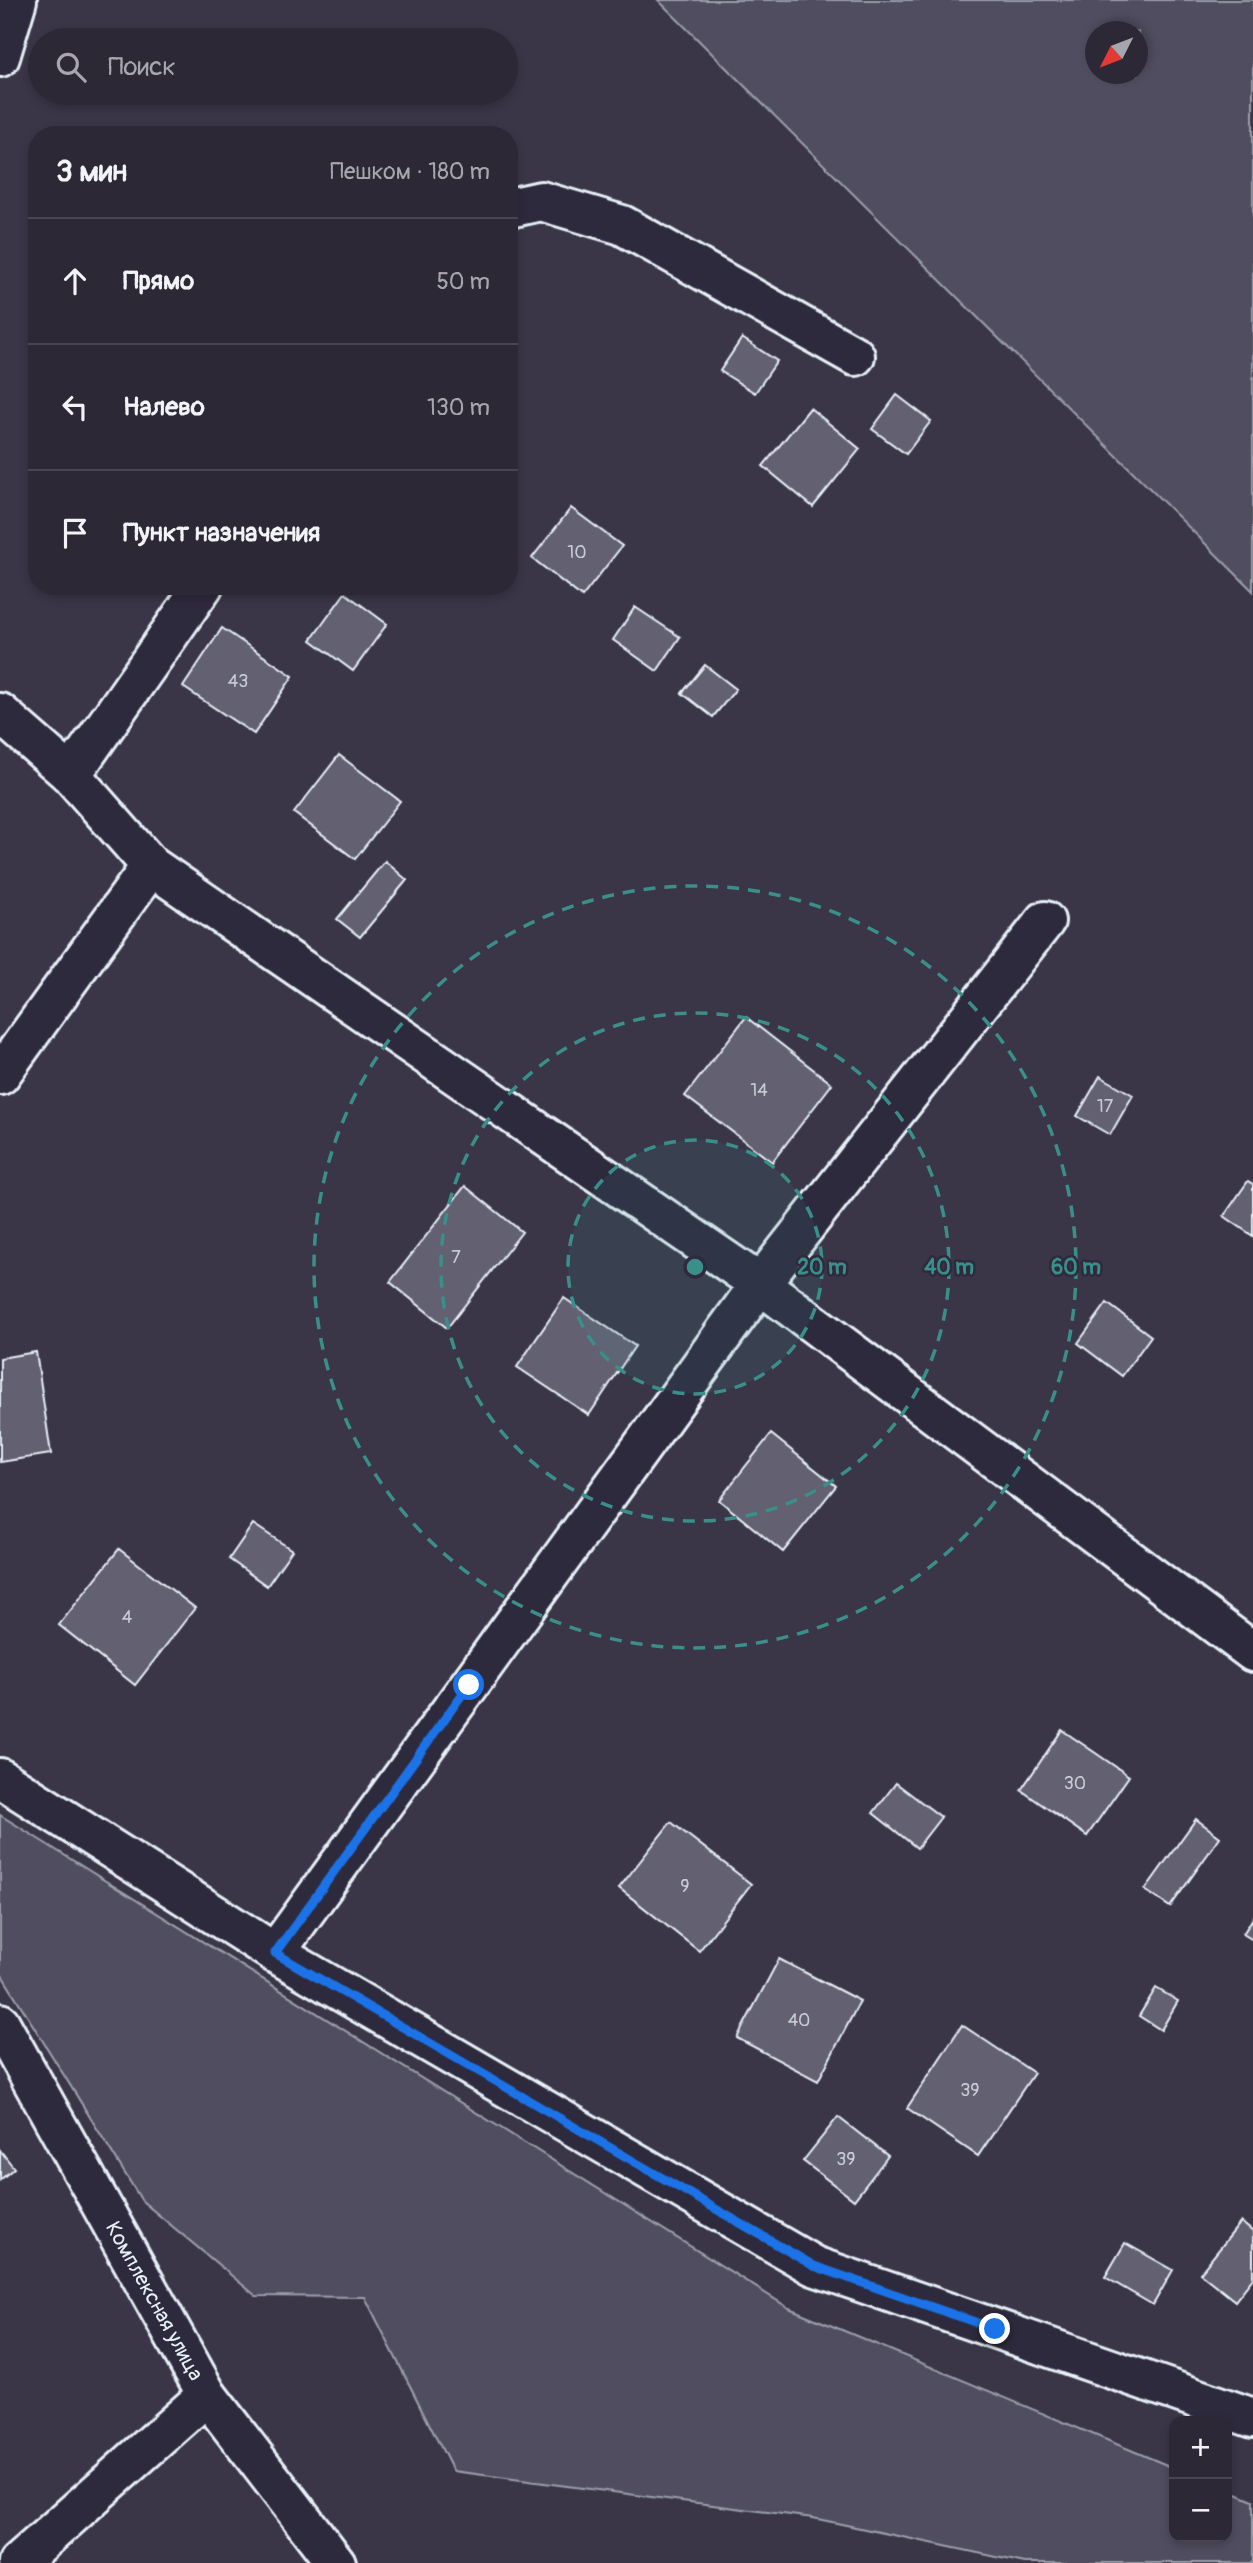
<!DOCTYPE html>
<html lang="ru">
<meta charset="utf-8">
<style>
body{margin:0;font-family:Pangolin,sans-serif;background:#34303e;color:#f1f3f6}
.controls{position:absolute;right:21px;bottom:21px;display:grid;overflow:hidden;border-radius:14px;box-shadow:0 4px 10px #0003}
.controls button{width:63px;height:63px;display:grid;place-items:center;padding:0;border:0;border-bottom:2px solid #484451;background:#2c2836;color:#f1f3f6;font:35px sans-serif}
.compass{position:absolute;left:1085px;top:21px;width:63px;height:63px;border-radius:50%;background:#2c2836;box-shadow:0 4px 10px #0003;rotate:228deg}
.stop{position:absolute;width:21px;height:21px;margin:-16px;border:5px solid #1a73e8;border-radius:50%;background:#fff}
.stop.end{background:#1a73e8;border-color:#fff;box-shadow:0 2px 7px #0008}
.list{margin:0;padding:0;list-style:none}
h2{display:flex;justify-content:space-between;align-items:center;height:91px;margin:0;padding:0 28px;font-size:30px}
h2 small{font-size:23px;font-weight:400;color:#a6a6ad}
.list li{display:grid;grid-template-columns:46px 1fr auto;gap:21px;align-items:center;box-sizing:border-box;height:126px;padding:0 28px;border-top:2px solid #484451}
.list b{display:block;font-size:26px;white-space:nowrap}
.list em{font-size:23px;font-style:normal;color:#a6a6ad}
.icon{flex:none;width:38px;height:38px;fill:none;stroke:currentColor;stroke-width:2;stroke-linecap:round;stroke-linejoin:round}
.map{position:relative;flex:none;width:1253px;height:2563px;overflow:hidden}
.search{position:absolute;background:#2c2836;box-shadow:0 4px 10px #0003;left:28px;top:28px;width:490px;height:77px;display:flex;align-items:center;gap:18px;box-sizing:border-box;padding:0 24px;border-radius:38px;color:#a6a6ad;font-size:26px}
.panel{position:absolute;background:#2c2836;box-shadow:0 4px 10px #0003;left:28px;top:126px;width:490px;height:469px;border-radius:28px}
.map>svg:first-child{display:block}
.green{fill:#504e5f;stroke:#9ca0ac;stroke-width:2;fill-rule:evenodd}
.building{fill:#636171;stroke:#e8f1f8;stroke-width:2}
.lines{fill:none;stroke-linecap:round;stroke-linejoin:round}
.minor-casing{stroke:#e8f1f8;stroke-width:44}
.minor{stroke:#2f2a3d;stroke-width:38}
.route{stroke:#1a73e8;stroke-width:9}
.ring{fill:none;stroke:#3a8f8a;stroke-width:3.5;stroke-dasharray:12 9}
.labels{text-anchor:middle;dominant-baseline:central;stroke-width:5;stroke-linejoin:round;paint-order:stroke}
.number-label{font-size:18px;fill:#c7cdd6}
.street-label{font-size:21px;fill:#e8f1f8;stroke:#2f2a3d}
.centre{fill:#3a8f8a;stroke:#2f2a3d;stroke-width:3.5}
.ring-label{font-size:21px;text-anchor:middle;font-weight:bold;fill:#3a8f8a;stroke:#2f2a3d;stroke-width:5;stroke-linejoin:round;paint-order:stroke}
</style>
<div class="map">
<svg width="1253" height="2563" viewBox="0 0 1253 2563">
<rect width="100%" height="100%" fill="#3a3648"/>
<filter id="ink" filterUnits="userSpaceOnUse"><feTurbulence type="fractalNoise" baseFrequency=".0143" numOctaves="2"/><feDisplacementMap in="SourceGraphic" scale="14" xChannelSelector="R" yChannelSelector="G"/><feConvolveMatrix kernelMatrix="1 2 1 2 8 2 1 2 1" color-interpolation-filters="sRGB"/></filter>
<g filter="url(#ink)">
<g class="green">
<path d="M658,0H1253V591ZM1096,32H1138V74H1096Z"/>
<path d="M0,1815L789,2308L1174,2468V2537H1227V2490L1253,2501V2563H1025L813,2518L453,2471L365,2297L256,2296L142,2201L0,1972Z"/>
</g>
<g class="building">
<path d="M742,338L777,361L755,393L720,371Z"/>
<path d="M897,395L931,421L906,454L872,429Z"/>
<path d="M810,408L860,449L813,507L763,466Z"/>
<path d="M571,508L622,546L582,597L532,558Z"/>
<path d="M345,593L387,624L353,671L311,640Z"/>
<path d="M635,607L680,637L657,671L613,640Z"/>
<path d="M222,628L293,676L254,734L183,687Z"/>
<path d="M705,665L736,689L713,717L682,693Z"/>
<path d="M339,755L400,801L355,859L294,813Z"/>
<path d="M385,861L407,880L360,937L337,919Z"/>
<path d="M746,1017L832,1084L772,1162L685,1096Z"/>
<path d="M1100,1076L1133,1095L1110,1135L1077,1116Z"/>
<path d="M1248,1181L1253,1184V1236L1224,1216Z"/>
<path d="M465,1186L522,1232L447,1328L390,1282Z"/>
<path d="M564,1298L635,1346L589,1415L517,1367Z"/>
<path d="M1107,1303L1151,1336L1122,1376L1078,1343Z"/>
<path d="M36,1352L51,1454L0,1462V1358Z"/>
<path d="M771,1434L836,1486L783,1552L719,1500Z"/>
<path d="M253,1524L292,1550L267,1586L229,1559Z"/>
<path d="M119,1549L195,1608L135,1685L59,1625Z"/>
<path d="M1062,1730L1129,1776L1087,1836L1021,1790Z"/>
<path d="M896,1783L941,1817L917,1848L873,1813Z"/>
<path d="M1196,1819L1220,1837L1170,1907L1145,1890Z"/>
<path d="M671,1822L751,1884L699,1951L619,1888Z"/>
<path d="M1253,1918V1940L1243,1934Z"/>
<path d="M779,1959L860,2001L818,2081L737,2038Z"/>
<path d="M1156,1988L1178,2001L1161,2030L1139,2016Z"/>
<path d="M962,2025L1034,2073L978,2156L907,2108Z"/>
<path d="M838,2117L888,2156L854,2200L803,2161Z"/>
<path d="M0,2150L14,2168L0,2180Z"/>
<path d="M1241,2222L1253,2232V2278L1235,2301L1200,2273Z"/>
<path d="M1125,2243L1173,2270L1153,2305L1105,2277Z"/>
</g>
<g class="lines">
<defs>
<g id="minor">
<path d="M0,57L17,0"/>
<path d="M509,208L541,201L622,225L855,356"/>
<path d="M0,713L71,775L151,866L760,1284L1253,1652"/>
<path d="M71,775L203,586"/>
<path d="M0,1075L151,866"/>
<path d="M0,1778L275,1953L814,2266L1253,2418"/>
<path d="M275,1953L760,1284L1045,921"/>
<path id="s1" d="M0,2023L207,2395L336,2563"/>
<path d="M18,2563L207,2395"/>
</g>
</defs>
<use href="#minor" class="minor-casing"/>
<use href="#minor" class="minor"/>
</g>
</g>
<g class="lines" filter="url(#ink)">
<path class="route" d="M469,1685L275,1953L814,2266L995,2329"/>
</g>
<circle cx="695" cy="1267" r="127" fill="#3a8f8a" fill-opacity=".12"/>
<g class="ring">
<circle cx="695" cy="1267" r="127"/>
<circle cx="695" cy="1267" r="254"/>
<circle cx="695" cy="1267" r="381"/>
</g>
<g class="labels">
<g class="number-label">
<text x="577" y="552">10</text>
<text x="238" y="681">43</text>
<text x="759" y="1090">14</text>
<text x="1105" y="1106">17</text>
<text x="456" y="1257">7</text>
<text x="127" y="1617">4</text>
<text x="1075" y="1783">30</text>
<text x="685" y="1886">9</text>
<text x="799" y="2020">40</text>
<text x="970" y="2090">39</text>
<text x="846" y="2159">39</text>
</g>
<g class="street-label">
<text stroke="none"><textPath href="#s1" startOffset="318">Комплексная улица</textPath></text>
</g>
</g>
<circle cx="695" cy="1267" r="10" class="centre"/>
<g class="ring-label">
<text x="822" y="1274">20 m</text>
<text x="949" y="1274">40 m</text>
<text x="1076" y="1274">60 m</text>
</g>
</svg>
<div class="controls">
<button>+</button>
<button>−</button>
</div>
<svg class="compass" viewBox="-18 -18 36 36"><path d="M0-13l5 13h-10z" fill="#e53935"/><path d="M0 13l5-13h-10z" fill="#a6a6ad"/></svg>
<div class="stop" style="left:469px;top:1685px"></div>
<div class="stop end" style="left:995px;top:2329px"></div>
<div class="search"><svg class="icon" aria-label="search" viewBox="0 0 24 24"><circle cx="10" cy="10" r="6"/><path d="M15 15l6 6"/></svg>Поиск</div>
<section class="panel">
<h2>3 мин<small>Пешком · 180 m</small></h2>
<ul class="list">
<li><svg class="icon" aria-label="ahead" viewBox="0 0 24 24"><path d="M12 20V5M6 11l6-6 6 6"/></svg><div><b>Прямо</b></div><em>50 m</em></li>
<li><svg class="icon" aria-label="left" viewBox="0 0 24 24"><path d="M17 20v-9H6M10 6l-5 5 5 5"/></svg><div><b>Налево</b></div><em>130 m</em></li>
<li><svg class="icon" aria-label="arrive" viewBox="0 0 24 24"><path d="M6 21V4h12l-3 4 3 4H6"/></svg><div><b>Пункт назначения</b></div></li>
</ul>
</section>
</div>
